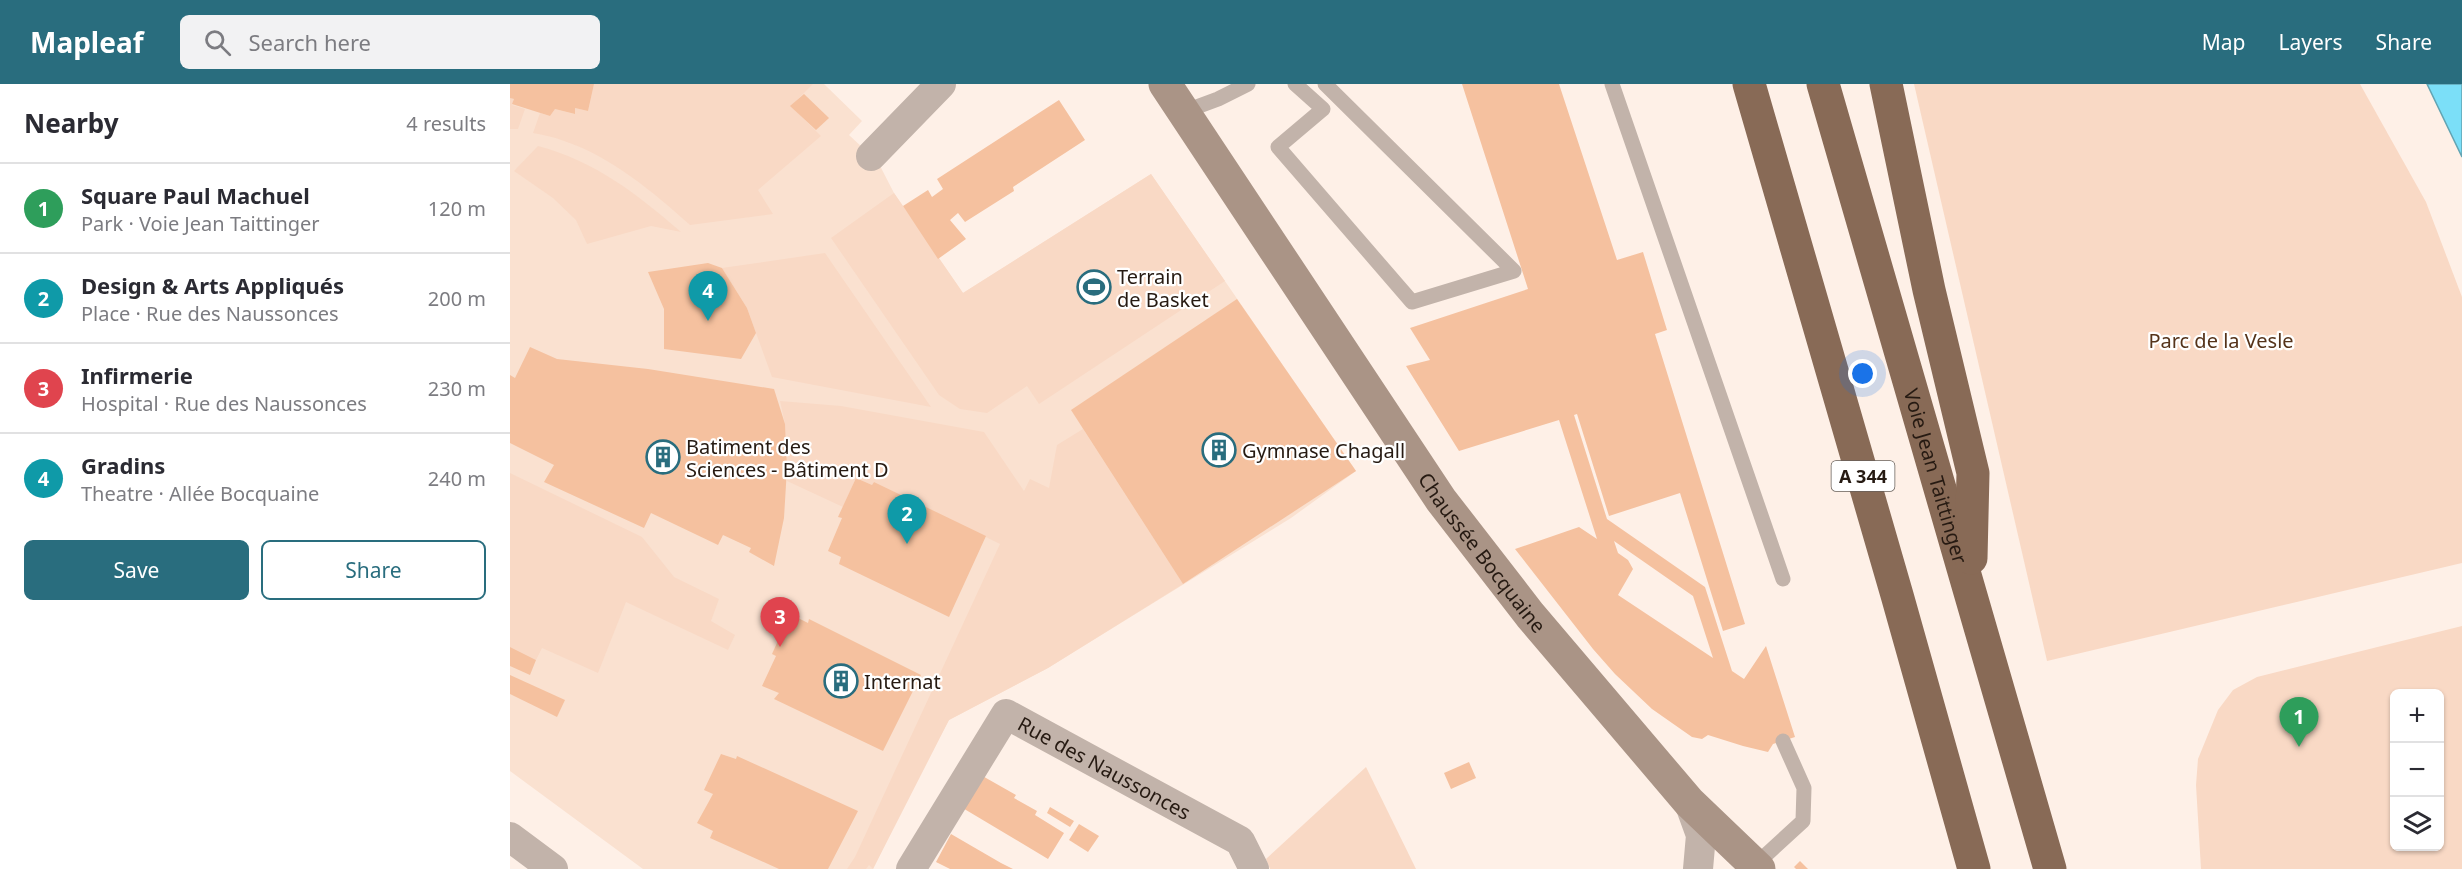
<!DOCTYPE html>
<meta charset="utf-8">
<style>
body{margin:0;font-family:"Noto Sans",sans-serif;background:#f2f2f3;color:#2b2b33}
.controls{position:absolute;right:18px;bottom:18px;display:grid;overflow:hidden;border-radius:9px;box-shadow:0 2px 4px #0004}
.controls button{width:54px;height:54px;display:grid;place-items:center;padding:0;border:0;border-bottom:2px solid #e1e1e2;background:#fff;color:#2b2b33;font:30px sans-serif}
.you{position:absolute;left:1353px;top:290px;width:21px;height:21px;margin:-15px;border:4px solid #fff;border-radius:50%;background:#1a73e8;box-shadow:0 0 0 9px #1a73e833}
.badge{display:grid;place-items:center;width:39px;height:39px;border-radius:50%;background:#296d7e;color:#fff;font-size:20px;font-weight:700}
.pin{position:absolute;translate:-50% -50px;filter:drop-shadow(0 2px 3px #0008)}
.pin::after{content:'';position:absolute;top:32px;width:21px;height:18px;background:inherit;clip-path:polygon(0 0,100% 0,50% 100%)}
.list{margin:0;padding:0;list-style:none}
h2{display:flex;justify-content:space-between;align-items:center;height:78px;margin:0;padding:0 24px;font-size:26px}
h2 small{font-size:20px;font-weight:400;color:#7c7c81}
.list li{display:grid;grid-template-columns:39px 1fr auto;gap:18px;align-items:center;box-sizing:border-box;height:90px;padding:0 24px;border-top:2px solid #e1e1e2}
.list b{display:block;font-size:22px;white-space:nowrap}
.list p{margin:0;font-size:20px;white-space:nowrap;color:#7c7c81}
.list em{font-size:20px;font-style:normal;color:#7c7c81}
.actions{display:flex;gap:12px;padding:18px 24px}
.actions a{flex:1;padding:14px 0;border:2px solid #296d7e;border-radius:9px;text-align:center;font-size:21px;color:#296d7e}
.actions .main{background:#296d7e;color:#fff}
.icon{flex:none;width:33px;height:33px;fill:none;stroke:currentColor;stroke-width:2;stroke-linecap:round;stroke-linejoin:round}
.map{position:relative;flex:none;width:1952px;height:785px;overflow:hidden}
header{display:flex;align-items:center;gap:36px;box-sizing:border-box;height:84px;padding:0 30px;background:#296d7e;color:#fff}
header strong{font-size:28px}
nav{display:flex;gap:33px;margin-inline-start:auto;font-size:21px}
.search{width:420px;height:54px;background:#f2f2f3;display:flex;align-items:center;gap:15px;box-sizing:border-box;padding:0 21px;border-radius:9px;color:#7c7c81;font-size:22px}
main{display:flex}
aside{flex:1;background:#fff}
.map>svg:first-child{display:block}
.built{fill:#fae1d0}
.green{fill:#f9d9c5;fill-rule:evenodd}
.water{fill:#7bdff8;stroke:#62a4b3;stroke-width:1.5}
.building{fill:#f5c19f;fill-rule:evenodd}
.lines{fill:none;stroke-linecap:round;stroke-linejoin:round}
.lane{stroke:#c2b3aa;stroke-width:15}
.street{stroke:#c2b3aa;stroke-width:30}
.secondary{stroke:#aa9486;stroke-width:33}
.highway{stroke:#886a56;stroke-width:33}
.labels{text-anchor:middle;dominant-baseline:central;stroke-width:4.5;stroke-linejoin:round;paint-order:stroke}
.shield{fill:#fff;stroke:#675f59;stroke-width:1.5}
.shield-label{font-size:18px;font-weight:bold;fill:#261a12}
.poi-label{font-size:20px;fill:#261a12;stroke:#fff;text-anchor:start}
.park-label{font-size:20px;fill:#55331a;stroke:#fff}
.street-label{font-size:20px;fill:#261a12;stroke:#fff}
</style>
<header>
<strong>Mapleaf</strong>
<div class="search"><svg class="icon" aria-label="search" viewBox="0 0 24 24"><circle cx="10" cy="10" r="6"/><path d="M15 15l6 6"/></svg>Search here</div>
<nav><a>Map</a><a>Layers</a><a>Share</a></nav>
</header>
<main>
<aside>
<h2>Nearby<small>4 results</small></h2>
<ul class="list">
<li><span class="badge" style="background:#2e9e5b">1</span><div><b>Square Paul Machuel</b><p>Park · Voie Jean Taittinger</p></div><em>120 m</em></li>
<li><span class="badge" style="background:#0f9aa8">2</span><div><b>Design &amp; Arts Appliqués</b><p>Place · Rue des Naussonces</p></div><em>200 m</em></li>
<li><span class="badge" style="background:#e0444e">3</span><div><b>Infirmerie</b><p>Hospital · Rue des Naussonces</p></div><em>230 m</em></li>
<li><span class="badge" style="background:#0f9aa8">4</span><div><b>Gradins</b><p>Theatre · Allée Bocquaine</p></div><em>240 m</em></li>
</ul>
<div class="actions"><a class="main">Save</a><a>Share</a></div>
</aside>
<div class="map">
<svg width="1952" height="785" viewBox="0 0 1952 785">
<rect width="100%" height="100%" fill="#fef0e7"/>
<path class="built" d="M0,0H314L352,37L339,51L368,78L384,109L453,209L641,90L846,387L781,434L538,584L439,636L404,700L363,785H133L0,687Z"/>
<g class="green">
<path d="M84,0H303L281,22L311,52L248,106L263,130L180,141C143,108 102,73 54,57C44,53 33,51 23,49L30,29L40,32L45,25L64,30L65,24L78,27Z"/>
<path d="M1404,0H1850L1916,118L1952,213V479L1537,577Z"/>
<path d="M0,14L4,15L2,21L15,25L8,45H0Z"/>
<path d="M28,62C85,77 127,110 171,148L141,142L77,160L66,136L43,114L4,87Z"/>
<path d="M641,90L715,197L529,320L517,302L477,329L450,325L429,311L321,154L384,109L453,209Z"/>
<path d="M315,169L421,323L262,293L237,224L212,184Z"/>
<path d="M270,317L331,322L474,348L514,407L520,395L539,404L547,361L573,345L673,500L538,584L439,636L363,785L359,781L356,785H337L345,773L490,460L364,398L362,401L346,394L333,423L277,397L275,340Z"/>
<path d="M0,389L132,453L164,493L209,515L201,537L225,551L218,566L116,518L88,589L32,564L26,576L0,563Z"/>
<path d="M1952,542V785H1691L1686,701L1688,675L1708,626L1723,606L1747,593ZM1884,610H1930V762H1884Z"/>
<path d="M856,683L906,785H760L756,775Z"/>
</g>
<path class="water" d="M1917,0H1952V73Z"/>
<g class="building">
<path d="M0,0H84L78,27L65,24V30L45,25L40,32L2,20L4,15L0,14Z"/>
<path d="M952,0H1049L1107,176L1133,168L1157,246L1145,250L1235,540L1213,547L1170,409L1099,432L1067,330L1064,331L1097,435L1195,503L1222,587L1234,595L1256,562L1285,653L1263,660L1258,668L1233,662L1198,651L1192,655L1182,653L1142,625L1105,590L1083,565L1005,465L1069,443L1087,455L1049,336L949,367L896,282L920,276L900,244L1018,205ZM1104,457L1183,512L1203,574L1108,511L1123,485L1118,476L1108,469Z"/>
<path d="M294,10L319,34L306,46L280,22Z"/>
<path d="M549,16L575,56L503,103L504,107L455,138L448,129L440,136L456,155L428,175L393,122L418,106L422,113L433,105L427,95Z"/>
<path d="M198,179L212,184L237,224L246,249L231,275L154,265V225L138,188Z"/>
<path d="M727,215L846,387L673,500L561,326Z"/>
<path d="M20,263L47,275L138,285L264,305L275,340L277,384L274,434L264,482L239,468L241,464L213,451L208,461L141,429L134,444L34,398L44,381L0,359V291L5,294Z"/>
<path d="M346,394L362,401L364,398L476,452L439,533L329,480L331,473L318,467L332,434L328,433Z"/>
<path d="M280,530L298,539L299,535L411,591L373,667L264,615L269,609L252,602L266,572L262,570Z"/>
<path d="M0,563L26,576L20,591L0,582Z"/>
<path d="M0,591L55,616L47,633L0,610Z"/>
<path d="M211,670L226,675L227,672L348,727L318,785H269L200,754L203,747L187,739L203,710L194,706Z"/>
<path d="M959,678L966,694L941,705L934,689Z"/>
<path d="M469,690L506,711L504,714L527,727L525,731L554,749L538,775L451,723Z"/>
<path d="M540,723L564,737L560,743L537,729Z"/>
<path d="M569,740L589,752L578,768L559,756Z"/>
<path d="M441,750L491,779L503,785H440L426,778Z"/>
<path d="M1290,777L1298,785H1286L1284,783Z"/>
</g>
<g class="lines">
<g class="lane">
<path d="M785,0L813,25L768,63L902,218L1004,187L815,0"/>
<path d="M1102,0L1273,495"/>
<path d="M673,28L708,15L738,0"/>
<path d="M1245,781L1293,737L1294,704L1273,657"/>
</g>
<g class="street">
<path d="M361,72L431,0"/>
<path d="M1179,718L1191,751L1188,785"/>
<path d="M0,753L43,785"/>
<path id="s1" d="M401,785L496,630L730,757L744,785"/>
</g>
<path class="secondary" id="s2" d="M655,0L931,416L1020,531L1179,718L1249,785"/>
<g class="highway">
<path d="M1239,0L1387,511L1464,785"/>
<path id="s3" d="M1313,0L1540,785"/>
<path d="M1376,0L1419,206L1463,389L1461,474"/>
</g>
</g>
<defs>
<symbol id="stadium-ring" viewBox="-11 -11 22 22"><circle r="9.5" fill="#fff" stroke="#296d7e" stroke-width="1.5"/><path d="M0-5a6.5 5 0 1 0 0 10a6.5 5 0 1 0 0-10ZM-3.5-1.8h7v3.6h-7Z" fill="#296d7e"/></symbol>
<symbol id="building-ring" viewBox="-11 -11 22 22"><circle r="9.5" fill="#fff" stroke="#296d7e" stroke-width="1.5"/><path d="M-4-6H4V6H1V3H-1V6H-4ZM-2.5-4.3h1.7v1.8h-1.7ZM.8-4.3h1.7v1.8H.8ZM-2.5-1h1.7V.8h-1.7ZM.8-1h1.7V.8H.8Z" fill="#296d7e"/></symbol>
</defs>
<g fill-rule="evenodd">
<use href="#stadium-ring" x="565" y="184" width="38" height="38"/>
<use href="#building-ring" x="690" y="347" width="38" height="38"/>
<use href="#building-ring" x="134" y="354" width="38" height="38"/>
<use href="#building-ring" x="312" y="578" width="38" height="38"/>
</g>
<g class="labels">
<rect class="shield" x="1321.5" y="377" width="63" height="30" rx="4.5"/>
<g class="shield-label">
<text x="1353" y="392">A 344</text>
</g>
<g class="poi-label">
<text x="607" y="192">Terrain<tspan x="607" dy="23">de Basket</tspan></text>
<text x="176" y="362">Batiment des<tspan x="176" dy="23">Sciences - Bâtiment D</tspan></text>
<text x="732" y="366">Gymnase Chagall</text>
<text x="354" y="597">Internat</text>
</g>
<g class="park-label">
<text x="1711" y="256">Parc de la Vesle</text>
</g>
<g class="street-label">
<text stroke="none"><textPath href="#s3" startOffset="408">Voie Jean Taittinger</textPath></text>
<text stroke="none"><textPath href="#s2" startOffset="566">Chaussée Bocquaine</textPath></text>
<text stroke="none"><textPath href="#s1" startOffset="294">Rue des Naussonces</textPath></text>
</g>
</g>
</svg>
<div class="controls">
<button>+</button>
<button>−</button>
<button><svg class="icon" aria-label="layers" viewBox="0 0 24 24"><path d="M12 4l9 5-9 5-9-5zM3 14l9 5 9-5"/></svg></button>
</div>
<div class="you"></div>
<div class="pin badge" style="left:1789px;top:663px;background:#2e9e5b">1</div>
<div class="pin badge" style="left:397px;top:460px;background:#0f9aa8">2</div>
<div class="pin badge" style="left:270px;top:563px;background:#e0444e">3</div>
<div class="pin badge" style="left:198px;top:237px;background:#0f9aa8">4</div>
</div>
</main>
